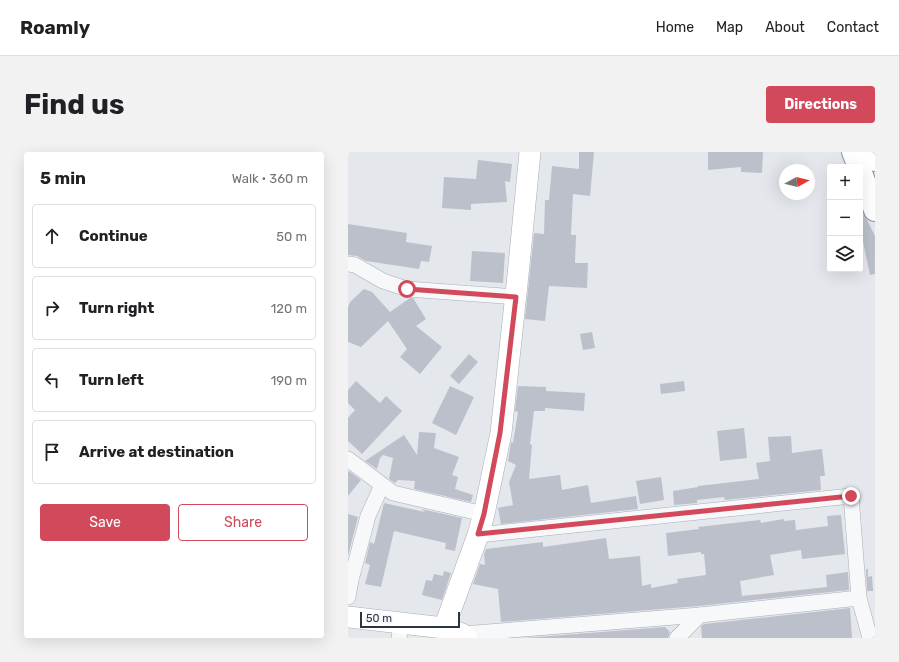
<!DOCTYPE html>
<meta charset="utf-8">
<style>
body{margin:0;font-family:Rubik,sans-serif;background:#f2f2f2;color:#202124}
.controls{position:absolute;right:12px;top:12px;display:grid;overflow:hidden;border-radius:4px;box-shadow:0 4px 16px #0002}
.controls button{width:36px;height:36px;display:grid;place-items:center;padding:0;border:0;border-bottom:1px solid #e0e0e0;background:#fff;color:#202124;font:20px sans-serif}
.compass{position:absolute;left:431px;top:12px;width:36px;height:36px;border-radius:50%;background:#fff;box-shadow:0 4px 16px #0002;rotate:82deg}
.scale{position:absolute;left:12px;bottom:10px;width:100px;box-sizing:border-box;padding-left:4px;border:2px solid #2b3445;border-top:0;font-size:11px;line-height:14px;white-space:nowrap;color:#2b3445;-webkit-text-stroke:3px #f4f6f9;paint-order:stroke}
.stop{position:absolute;width:12px;height:12px;margin:-9px;border:3px solid #d1495b;border-radius:50%;background:#fff}
.stop.end{background:#d1495b;border-color:#fff;box-shadow:0 1px 4px #0008}
.list{margin:0;padding:0;list-style:none}
h2{display:flex;justify-content:space-between;align-items:center;height:52px;margin:0;padding:0 16px;font-size:17px}
h2 small{font-size:13px;font-weight:400;color:#757577}
.list li{display:grid;grid-template-columns:26px 1fr auto;gap:12px;align-items:center;box-sizing:border-box;height:64px;margin:0 8px 8px;padding:0 8px;border:1px solid #e0e0e0;border-radius:4px}
.list b{display:block;font-size:15px;white-space:nowrap}
.list em{font-size:13px;font-style:normal;color:#757577}
.actions{display:flex;gap:8px;padding:12px 16px}
.actions a{flex:1;padding:9px 0;border:1px solid #d1495b;border-radius:4px;text-align:center;font-size:14px;color:#d1495b}
.actions .main{background:#d1495b;color:#fff}
.icon{flex:none;width:22px;height:22px;fill:none;stroke:currentColor;stroke-width:2;stroke-linecap:round;stroke-linejoin:round}
.map{position:relative;flex:none;width:527px;height:486px;overflow:hidden;border-radius:4px}
header{display:flex;align-items:center;gap:24px;box-sizing:border-box;height:56px;padding:0 20px;background:#fff;border-bottom:1px solid #e0e0e0}
header strong{font-size:19px}
nav{display:flex;gap:22px;margin-inline-start:auto;font-size:14px}
.intro{display:flex;align-items:center;justify-content:space-between;box-sizing:border-box;height:96px;padding:0 24px}
h1{margin:0;font-size:28px}
.button{padding:10px 18px;border-radius:4px;background:#d1495b;color:#fff;font-size:14px;font-weight:700}
main{display:flex;gap:24px;padding:0 24px}
aside{flex:1;background:#fff;border-radius:4px;box-shadow:0 4px 16px #0002}
.map>svg:first-child{display:block}
.building{fill:#bbc0ca}
.lines{fill:none;stroke-linecap:round;stroke-linejoin:round}
.minor-casing{stroke:#a9aeb7;stroke-width:16}
.secondary-casing{stroke:#a9aeb7;stroke-width:22}
.trunk-casing{stroke:#8b94a3;stroke-width:24}
.minor{stroke:#f7f8fa;stroke-width:15}
.secondary{stroke:#fff;stroke-width:21}
.trunk{stroke:#fff;stroke-width:22}
.route{stroke:#d1495b;stroke-width:5}
</style>
<header>
<strong>Roamly</strong>
<nav><a>Home</a><a>Map</a><a>About</a><a>Contact</a></nav>
</header>
<div class="intro"><h1>Find us</h1><a class="button">Directions</a></div>
<main>
<aside>
<h2>5 min<small>Walk · 360 m</small></h2>
<ul class="list">
<li><svg class="icon" aria-label="ahead" viewBox="0 0 24 24"><path d="M12 20V5M6 11l6-6 6 6"/></svg><div><b>Continue</b></div><em>50 m</em></li>
<li><svg class="icon" aria-label="right" viewBox="0 0 24 24"><path d="M7 20v-9h11M14 6l5 5-5 5"/></svg><div><b>Turn right</b></div><em>120 m</em></li>
<li><svg class="icon" aria-label="left" viewBox="0 0 24 24"><path d="M17 20v-9H6M10 6l-5 5 5 5"/></svg><div><b>Turn left</b></div><em>190 m</em></li>
<li><svg class="icon" aria-label="arrive" viewBox="0 0 24 24"><path d="M6 21V4h12l-3 4 3 4H6"/></svg><div><b>Arrive at destination</b></div></li>
</ul>
<div class="actions"><a class="main">Save</a><a>Share</a></div>
</aside>
<div class="map">
<svg width="527" height="486" viewBox="0 0 527 486">
<rect width="100%" height="100%" fill="#e4e7ec"/>
<g class="building">
<path d="M231,0H246L242,44L225,42L223,83H228L227,111H240L239,136L201,134L197,169L177,167L186,81L196,82L197,48H201L204,14L231,17Z"/>
<path d="M360,0H415L414,21L393,20V15L360,18Z"/>
<path d="M130,8L164,12L162,30L157,29L159,50L123,52V58L94,56L96,25L128,27Z"/>
<path d="M512,54L527,84V122L522,123L512,75Z"/>
<path d="M0,72L59,81L58,90L84,94L81,110L73,109L71,117L18,109L9,104L0,103Z"/>
<path d="M124,99L157,101L155,131L122,129Z"/>
<path d="M16,137L24,140L42,160L62,146H65L78,167L68,174L94,195L72,222L52,205L59,197L40,169L13,195L0,190V155L2,150Z"/>
<path d="M244,180L247,196L235,198L232,182Z"/>
<path d="M121,202L130,210L111,232L102,224Z"/>
<path d="M8,229L32,251L38,244L54,259L14,302L0,289V266L7,258L0,251V238Z"/>
<path d="M336,229L337,239L313,242L312,232Z"/>
<path d="M102,234L126,245L108,283L84,271Z"/>
<path d="M170,234L198,235V239L237,241L236,259L197,256V259H186L182,292L184,293L181,327L212,323L214,338L240,333L243,351L288,344L290,357L153,372L150,356L165,353L161,330L168,313L160,309L163,290L165,291L170,260L167,259Z"/>
<path d="M396,276L399,306L372,309L369,279Z"/>
<path d="M71,280L88,281L86,296L111,305L104,323L110,325L107,337L125,343L123,350L66,337L67,329L50,328L47,331L41,327L45,306L35,303L32,306L29,317L17,309L56,283L69,303Z"/>
<path d="M443,284L444,301L474,297L477,324H472L473,338L377,348L376,345L349,348V351L326,353L325,339L350,335V334L411,327L408,311L422,309L420,285Z"/>
<path d="M1,319L13,328L0,344V320Z"/>
<path d="M313,325L316,348L292,352L288,329Z"/>
<path d="M36,351L77,360L73,357L114,366L107,399L97,397L98,391L46,379L33,435L17,432L22,413L17,411L22,390L26,392Z"/>
<path d="M0,362L10,365L0,404Z"/>
<path d="M493,363L497,402L454,407L453,398L422,403L426,423L392,429L394,444L479,435L478,423L500,420L501,438L351,454L153,470L150,437L125,432L132,412L137,413L136,402L138,397L195,390V395L258,386L261,407L292,404L294,434L303,432V436L330,431L329,427L358,423L356,402H353V400L320,404L318,381L351,377L350,375L412,368L413,371L436,367V369L447,368L448,378L480,374L479,364Z"/>
<path d="M518,417H520V425L524,424L525,439H519Z"/>
<path d="M96,419L103,421L94,448L74,443L78,428L84,429L86,422L95,424Z"/>
<path d="M502,456L504,486H354L353,474L356,472Z"/>
<path d="M317,475L322,480L320,486H177Z"/>
</g>
<g class="lines">
<defs>
<g id="minor">
<path d="M0,112L7,113L35,129L59,137L168,145"/>
<path d="M0,307L45,341L136,362"/>
<path d="M130,383L503,344L511,446L522,486"/>
<path d="M0,445L3,428L20,364L34,333"/>
<path d="M114,482L352,463L511,446"/>
<path d="M51,486L53,472"/>
<path d="M329,486L352,463"/>
</g>
<g id="secondary">
<path d="M0,465L96,476L114,482L119,486"/>
<path d="M96,476L130,383L136,362L153,281L170,123L182,0"/>
</g>
<g id="trunk">
<path d="M505,0L511,15"/>
<path d="M524,0L527,8"/>
<path d="M512,18L527,58"/>
</g>
</defs>
<use href="#minor" class="minor-casing"/>
<use href="#secondary" class="secondary-casing"/>
<use href="#trunk" class="trunk-casing"/>
<use href="#minor" class="minor"/>
<use href="#secondary" class="secondary"/>
<use href="#trunk" class="trunk"/>
</g>
<g class="lines">
<path class="route" d="M59,137L168,145L152,281L136,362L130,382L503,344"/>
</g>
</svg>
<div class="controls">
<button>+</button>
<button>−</button>
<button><svg class="icon" aria-label="layers" viewBox="0 0 24 24"><path d="M12 4l9 5-9 5-9-5zM3 14l9 5 9-5"/></svg></button>
</div>
<svg class="compass" viewBox="-18 -18 36 36"><path d="M0-13l5 13h-10z" fill="#e53935"/><path d="M0 13l5-13h-10z" fill="#757577"/></svg>
<div class="scale">50 m</div>
<div class="stop" style="left:59px;top:137px"></div>
<div class="stop end" style="left:503px;top:344px"></div>
</div>
</main>
